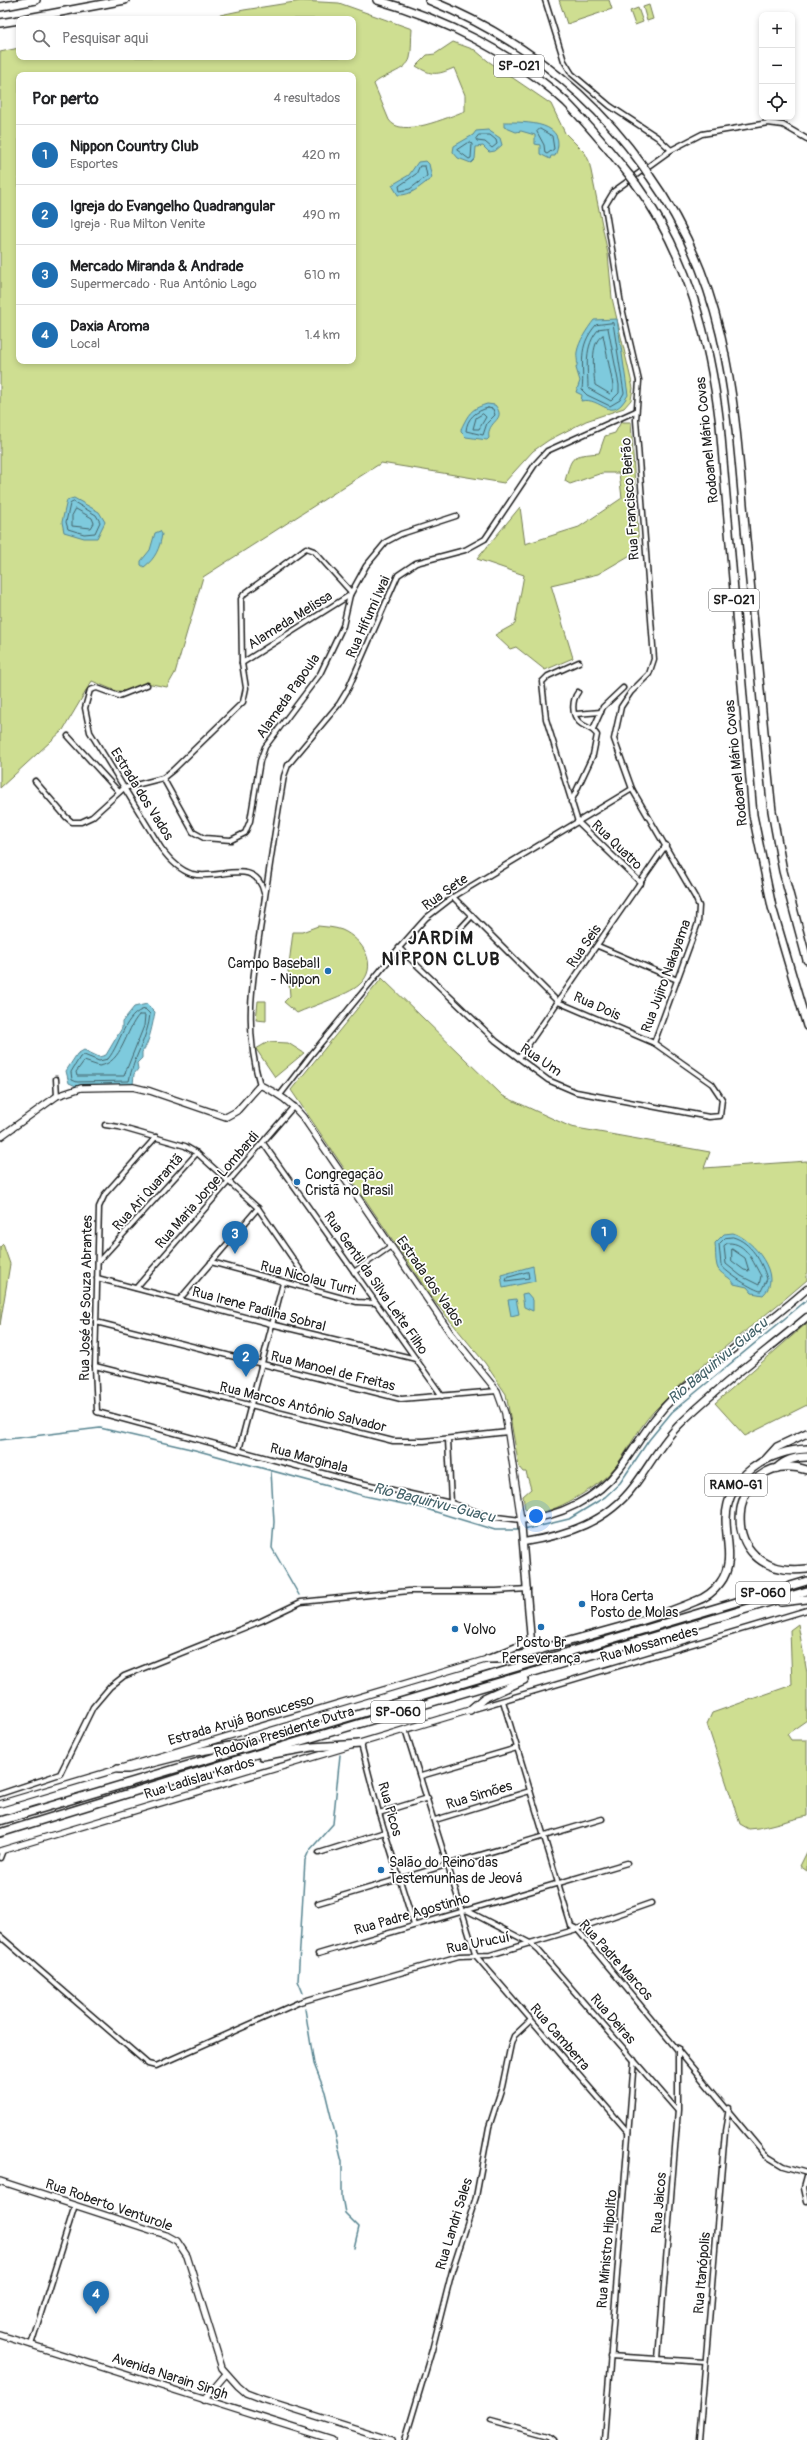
<!DOCTYPE html>
<html lang="pt">
<meta charset="utf-8">
<style>
body{margin:0;font-family:Pangolin,sans-serif;background:#f2f2f2;color:#202124}
.controls{position:absolute;right:12px;top:12px;display:grid;overflow:hidden;border-radius:8px;box-shadow:0 2px 6px #0003}
.controls button{width:36px;height:36px;display:grid;place-items:center;padding:0;border:0;border-bottom:1px solid #e0e0e0;background:#fff;color:#202124;font:20px sans-serif}
.you{position:absolute;left:536px;top:1516px;width:14px;height:14px;margin:-10px;border:3px solid #fff;border-radius:50%;background:#1a73e8;box-shadow:0 0 0 6px #1a73e833}
.badge{display:grid;place-items:center;width:26px;height:26px;border-radius:50%;background:#1f6fb2;color:#fff;font-size:13px;font-weight:700}
.pin{position:absolute;translate:-50% -33px;filter:drop-shadow(0 1px 2px #0008)}
.pin::after{content:'';position:absolute;top:21px;width:14px;height:12px;background:inherit;clip-path:polygon(0 0,100% 0,50% 100%)}
.list{margin:0;padding:0;list-style:none}
h2{display:flex;justify-content:space-between;align-items:center;height:52px;margin:0;padding:0 16px;font-size:17px}
h2 small{font-size:13px;font-weight:400;color:#757577}
.list li{display:grid;grid-template-columns:26px 1fr auto;gap:12px;align-items:center;box-sizing:border-box;height:60px;padding:0 16px;border-top:1px solid #e0e0e0}
.list b{display:block;font-size:15px;white-space:nowrap}
.list p{margin:0;font-size:13px;white-space:nowrap;color:#757577}
.list em{font-size:13px;font-style:normal;color:#757577}
.icon{flex:none;width:22px;height:22px;fill:none;stroke:currentColor;stroke-width:2;stroke-linecap:round;stroke-linejoin:round}
.map{position:relative;flex:none;width:807px;height:2440px;overflow:hidden}
.search{position:absolute;background:#fff;box-shadow:0 2px 6px #0003;left:16px;top:16px;width:340px;height:44px;display:flex;align-items:center;gap:10px;box-sizing:border-box;padding:0 14px;border-radius:8px;color:#757577;font-size:15px}
.panel{position:absolute;background:#fff;box-shadow:0 2px 6px #0003;left:16px;top:72px;width:340px;height:292px;border-radius:8px}
.map>svg:first-child{display:block}
.green{fill:#cede91;stroke:#757d56;fill-rule:evenodd}
.water{fill:#7ecadd;stroke:#578490}
.lines{fill:none;stroke-linecap:round;stroke-linejoin:round}
.shore{stroke:#436269;stroke-width:1}
.stream{stroke:#578490;stroke-width:1.5}
.street-casing{stroke:#1c1c1c;stroke-width:7}
.secondary-casing{stroke:#1c1c1c;stroke-width:8}
.primary-casing{stroke:#1c1c1c;stroke-width:9}
.highway-casing{stroke:#1c1c1c;stroke-width:10}
.street{stroke:#fff;stroke-width:4}
.secondary{stroke:#fff;stroke-width:5.5}
.primary{stroke:#fff;stroke-width:6}
.highway{stroke:#fff;stroke-width:7}
.highway-bridge-casing{stroke:#1c1c1c;stroke-width:10;stroke-linecap:butt}
.highway-bridge{stroke:#fff;stroke-width:7}
.poi-dot{fill:#1f6fb2;stroke:#fff;stroke-width:1.5}
.labels{text-anchor:middle;dominant-baseline:central;stroke-width:3.5;stroke-linejoin:round;paint-order:stroke}
.shield{fill:#fff;stroke:#606060;stroke-width:1}
.shield-label{font-size:13px;font-weight:bold;fill:#1c1c1c}
.street-label{font-size:14px;fill:#1c1c1c;stroke:#fff}
.poi-label{font-size:14px;fill:#1c1c1c;stroke:#fff;text-anchor:start}
.water-label{font-size:15px;font-style:italic;fill:#436269;stroke:#fff}
.district-label{font-size:18px;font-weight:bold;letter-spacing:1px;fill:#1c1c1c;stroke:#fff}
</style>
<div class="map">
<svg width="807" height="2440" viewBox="0 0 807 2440">
<rect width="100%" height="100%" fill="#fff"/>
<filter id="ink" filterUnits="userSpaceOnUse"><feTurbulence type="fractalNoise" baseFrequency=".025" numOctaves="2"/><feDisplacementMap in="SourceGraphic" scale="8" xChannelSelector="R" yChannelSelector="G"/><feConvolveMatrix kernelMatrix="1 2 1 2 8 2 1 2 1" color-interpolation-filters="sRGB"/></filter>
<g filter="url(#ink)">
<g class="green">
<path d="M559,0H609L612,9L567,24Z"/>
<path d="M301,1L339,3L412,29C411,39 412,49 410,58C407,71 382,75 374,84L389,120C401,139 448,117 465,111V95L454,68C437,75 432,76 416,66L427,55L435,54L453,42L475,50L488,61L551,104L565,133L585,153L589,161L608,254L612,298L633,388L631,400L624,408L586,421L549,440L533,451L504,483L381,463L203,577L175,673L167,687L146,683L125,691H116L92,681L63,730L0,788V52L19,48V57H353V19H201L244,10ZM19,75H353V361H19Z"/>
<path d="M649,5L653,19L647,21L643,7Z"/>
<path d="M638,8L643,22L635,25L630,11Z"/>
<path d="M621,422H631L639,550L598,574L551,585L573,658L545,670L516,647L510,649L495,635L515,624L524,575L477,559L520,507L525,544L579,527L622,498L619,473H602L570,484L565,481C572,454 572,456 599,453L605,436L615,433Z"/>
<path d="M318,926C326,927 334,927 342,930C363,939 380,967 359,985C348,995 312,1006 297,1013L284,1002L290,996L288,972L293,932H302Z"/>
<path d="M382,978L503,1096L571,1127L710,1152L704,1168L807,1161V1280C757,1324 701,1362 655,1410C634,1431 624,1464 600,1482C587,1492 538,1524 525,1509L523,1496L531,1489L526,1472H523L519,1467L506,1394L485,1363L434,1301L291,1090Z"/>
<path d="M258,1001H266V1021L256,1020Z"/>
<path d="M268,1042L288,1043L304,1053L275,1077L256,1049Z"/>
<path d="M3,1244L10,1264L0,1325V1247Z"/>
<path d="M807,1323V1405L745,1436L715,1403Z"/>
<path d="M798,1624L807,1673V1720L787,1734L791,1740H807V1816L759,1828L749,1829L740,1824L707,1724L712,1713L792,1685L790,1630Z"/>
<path d="M807,1852V1871L800,1866Z"/>
</g>
<g class="water">
<path d="M504,122C526,122 570,121 555,156H551L550,159L540,154V145L535,144V135L521,131L516,132L504,127Z"/>
<path d="M488,130L500,138L502,145L495,151L489,152L483,146L476,147L475,159L471,163L458,158L453,152L454,146L473,135L476,131Z"/>
<path d="M426,161L429,164L432,178C421,185 412,196 398,195L392,185L409,175L418,162Z"/>
<path d="M617,319L628,395C611,426 602,396 581,401L582,395L576,392L580,381L576,368C579,361 576,359 577,352C579,341 587,329 594,320Z"/>
<path d="M487,404L495,405C508,421 486,420 489,438L487,440L466,437L461,432C461,428 462,427 464,423C470,411 474,408 487,404Z"/>
<path d="M74,498L99,512L105,522L97,538H84L64,532L62,522L67,500Z"/>
<path d="M160,531L162,534C160,548 155,559 144,567L141,565V561L150,550L155,533Z"/>
<path d="M147,1004L155,1012C153,1022 149,1045 142,1052V1058L137,1063L138,1069L134,1074L133,1085L76,1086L69,1083L66,1071L77,1054L84,1050L99,1057L106,1055L122,1028V1022L134,1007Z"/>
<path d="M733,1233C753,1239 784,1277 763,1295L752,1293L747,1287L734,1284C731,1276 719,1275 717,1266C715,1259 716,1250 715,1243L724,1234Z"/>
<path d="M533,1266L535,1281L503,1288L501,1275Z"/>
<path d="M527,1293L533,1300V1311L524,1307L522,1294Z"/>
<path d="M516,1299L519,1314L511,1316L508,1300Z"/>
</g>
<g class="lines">
<g class="shore">
<path d="M540,129L552,136L554,149L547,154L545,153L544,145L537,132Z"/>
<path d="M479,135H490L496,140L497,144L492,148L485,142L477,141L476,139Z"/>
<path d="M469,142L472,144L471,158L469,159L457,150Z"/>
<path d="M420,166H425L427,176L410,189L400,191L399,186L416,174Z"/>
<path d="M613,323L624,393L620,400L610,406L587,395L582,390C585,364 576,348 596,325Z"/>
<path d="M608,328L619,385V393L611,401L588,388C588,368 583,346 599,329Z"/>
<path d="M603,335L613,385V391L610,394L595,385C594,373 589,342 603,335Z"/>
<path d="M488,408L493,409L495,415L487,423L483,435L466,431C467,418 476,411 488,408Z"/>
<path d="M483,414L486,417L479,429H473L476,418Z"/>
<path d="M74,502L96,515L100,522L95,533L84,534L68,529L66,522L70,504Z"/>
<path d="M76,509L92,518L94,523L91,528L72,526V516Z"/>
<path d="M145,1009L150,1014C148,1038 133,1058 129,1081L77,1082L72,1080L71,1072L80,1057L84,1055L99,1061L108,1059C121,1043 125,1013 145,1009Z"/>
<path d="M139,1015H145L144,1026L124,1076H77L76,1072L84,1061L99,1066C123,1063 125,1030 139,1015Z"/>
<path d="M733,1237C751,1242 762,1262 767,1279L761,1291C755,1291 725,1272 721,1265L719,1244L725,1238Z"/>
<path d="M728,1243C747,1242 753,1263 761,1276L759,1285L741,1276L726,1264L724,1246Z"/>
<path d="M732,1249L745,1258L749,1271L744,1270L732,1261Z"/>
<path d="M528,1272L529,1278L506,1281L507,1278Z"/>
</g>
<g class="stream">
<path d="M0,1440L100,1428L195,1450L365,1496L423,1508L495,1530H520"/>
<path d="M271,1471L274,1522L272,1548L299,1595"/>
<path d="M524,1530L569,1519L605,1497L620,1483L649,1440L672,1412L807,1300"/>
<path d="M303,1993L298,1981L305,1860L309,1851L333,1824L340,1755"/>
<path d="M305,2009L314,2064L325,2092L342,2162V2197L345,2213L359,2227L354,2248"/>
</g>
<defs>
<g id="street">
<path d="M545,0L564,61L572,74L610,106L657,137L671,150"/>
<path d="M579,662L548,676L542,682L546,719L578,822L641,883"/>
<path d="M242,663L350,595"/>
<path d="M147,685L119,696L97,688L90,690L85,708L90,732L161,848C169,859 179,870 192,874C218,881 256,856 264,893"/>
<path d="M576,714L601,712"/>
<path d="M593,729L603,707L623,688"/>
<path d="M68,736L119,792"/>
<path d="M163,778L193,832L204,838L231,840L245,833L250,821L260,761L265,747L320,674L343,626L350,595L366,566L386,542L401,534L456,516"/>
<path d="M35,781L66,817L72,822H81L92,817L124,788L163,778L173,770L243,702L246,688L242,663L241,599L244,594L306,548L314,551L351,592"/>
<path d="M571,802L593,755L597,735C592,727 585,728 579,722C571,714 572,700 578,692"/>
<path d="M458,931L472,916"/>
<path d="M598,946L675,979"/>
<path d="M399,948L496,1041L548,1080L576,1092L709,1117L720,1116L722,1099L712,1084L654,1043L558,1002L453,897"/>
<path d="M654,1043L698,923L699,906L695,897L632,789L614,739L621,707L631,692L649,674L654,659L636,420L639,381L621,304L605,206L614,191L671,150L702,134L768,123L783,125L807,139"/>
<path d="M519,1058L666,845"/>
<path d="M56,1079L57,1096"/>
<path d="M260,1085C243,1027 253,976 262,917C269,870 276,823 284,776L288,765L339,704L348,689L398,575L416,563L465,550L485,539L536,463L547,451L636,411"/>
<path d="M280,1095L311,1055L399,948L426,918L453,897L632,789"/>
<path d="M105,1125L119,1127L185,1146L197,1153L258,1208L315,1291"/>
<path d="M156,1137L105,1194L99,1207L95,1366L97,1412L348,1480L451,1503L489,1516L521,1520"/>
<path d="M263,1143L442,1396"/>
<path d="M98,1262L197,1153"/>
<path d="M211,1262L357,1302L376,1303"/>
<path d="M354,1272L391,1246"/>
<path d="M97,1278L271,1324L416,1359"/>
<path d="M136,1288L294,1106"/>
<path d="M179,1300L258,1208"/>
<path d="M96,1322L401,1399L497,1391"/>
<path d="M95,1366L393,1441H424L508,1432"/>
<path d="M448,1439L451,1503"/>
<path d="M239,1450L283,1283"/>
<path d="M503,1701L571,1926L577,1929L765,2155L783,2166L807,2173"/>
<path d="M474,1709L807,1610"/>
<path d="M405,1729L476,1956L628,2132"/>
<path d="M361,1744L379,1813L414,1925"/>
<path d="M421,1776L517,1748"/>
<path d="M0,1794L60,1774L93,1707L110,1687L124,1676L261,1621L301,1602L409,1591H496L528,1589"/>
<path d="M379,1813L428,1798"/>
<path d="M435,1820L530,1791"/>
<path d="M319,1853L385,1832"/>
<path d="M0,1858L3,1850"/>
<path d="M318,1903L602,1819"/>
<path d="M466,1910L530,1943L539,1951L677,2110"/>
<path d="M0,1936L148,2064L156,2066L300,2002L459,1956L490,1955L577,1929L651,1903"/>
<path d="M318,1954L627,1863"/>
<path d="M807,2177L804,2188L807,2202"/>
<path d="M31,2345L75,2205"/>
<path d="M610,2356L705,2362"/>
<path d="M658,2359L678,2110V2048"/>
<path d="M491,2420L549,2436L554,2440"/>
<path d="M405,2440L432,2350L452,2271L476,2197L489,2127L502,2087L511,2044L514,2036L531,2020"/>
<path d="M604,2440L634,2060"/>
<path d="M699,2440L725,2131L729,2108"/>
</g>
<g id="secondary">
<path d="M0,1137L57,1096L81,1088L133,1087L150,1091L226,1117L237,1111L260,1085C278,1093 291,1102 303,1117L451,1334L497,1391L505,1413L521,1520"/>
<path d="M0,1804L488,1659"/>
<path d="M0,1851L470,1710"/>
<path d="M0,2181L166,2235L177,2241L187,2256L222,2368L238,2386L246,2393L259,2398L392,2440"/>
<path d="M0,2335L333,2440"/>
<path d="M204,2400L226,2374"/>
</g>
<g id="primary">
<path d="M524,1542C567,1535 607,1522 634,1486C650,1465 662,1441 681,1423C720,1385 765,1352 807,1317"/>
<path d="M488,1659L531,1641L521,1520C559,1517 597,1499 620,1468C638,1444 651,1419 673,1398C716,1360 764,1327 807,1289"/>
</g>
<g id="highway">
<path d="M377,0C445,19 514,54 566,102C589,125 609,150 630,176"/>
<path d="M429,0C517,36 588,89 643,166"/>
<path d="M0,7L36,0"/>
<path d="M23,19L125,0"/>
<path d="M0,23L19,20"/>
<path d="M649,175C731,289 734,405 746,539C755,630 762,720 772,811L783,871L807,960"/>
<path d="M636,184C688,255 710,340 720,425L753,815L772,907L807,1026"/>
<path d="M767,1458L777,1447L807,1433"/>
<path d="M777,1468C785,1460 796,1457 807,1457"/>
<path d="M807,1470C726,1445 710,1581 807,1569"/>
<path d="M781,1602L807,1599"/>
<path d="M488,1659C511,1660 538,1650 559,1644C605,1631 652,1620 696,1601C705,1598 714,1591 720,1583C735,1563 726,1542 726,1519C727,1476 767,1451 807,1449"/>
<path d="M470,1710L484,1698L524,1680"/>
<path d="M262,1756L312,1747L361,1744"/>
<path d="M118,1769H128L195,1752L253,1742"/>
<path d="M0,1821L807,1581"/>
<path d="M0,1833L240,1759L807,1591"/>
</g>
</defs>
<use href="#street" class="street-casing"/>
<use href="#secondary" class="secondary-casing"/>
<use href="#primary" class="primary-casing"/>
<use href="#highway" class="highway-casing"/>
<use href="#street" class="street"/>
<use href="#secondary" class="secondary"/>
<use href="#primary" class="primary"/>
<use href="#highway" class="highway"/>
<defs>
<g id="highway-bridge">
<path d="M643,166L649,175"/>
<path d="M630,176L636,184"/>
</g>
</defs>
<use href="#highway-bridge" class="highway-bridge-casing"/>
<use href="#highway-bridge" class="highway-bridge"/>
</g>
</g>
<g class="poi-dot">
<circle cx="328" cy="971" r="4"/>
<circle cx="297" cy="1182" r="4"/>
<circle cx="582" cy="1604" r="4"/>
<circle cx="541" cy="1627" r="4"/>
<circle cx="455" cy="1629" r="4"/>
<circle cx="381" cy="1870" r="4"/>
</g>
<g class="labels">
<g class="shield">
<rect x="494" y="55" width="50" height="22" rx="3"/>
<rect x="709" y="589" width="50" height="22" rx="3"/>
<rect x="705" y="1474" width="62" height="22" rx="3"/>
<rect x="736" y="1582" width="54" height="22" rx="3"/>
<rect x="371" y="1701" width="54" height="22" rx="3"/>
</g>
<g class="shield-label">
<text x="519" y="66">SP-021</text>
<text x="734" y="600">SP-021</text>
<text x="736" y="1485">RAMO-G1</text>
<text x="763" y="1593">SP-060</text>
<text x="398" y="1712">SP-060</text>
</g>
<g class="street-label">
<text transform="translate(707 440) rotate(-96)">Rodoanel Mário Covas</text>
<text transform="translate(630 499) rotate(-94)">Rua Francisco Beirão</text>
<text transform="translate(368 617) rotate(-66)">Rua Hifumi Iwai</text>
<text transform="translate(290 620) rotate(-32)">Alameda Melissa</text>
<text transform="translate(288 696) rotate(-55)">Alameda Papoula</text>
<text transform="translate(736 763) rotate(-96)">Rodoanel Mário Covas</text>
<text transform="translate(142 794) rotate(58)">Estrada dos Vados</text>
<text transform="translate(617 845) rotate(44)">Rua Quatro</text>
<text transform="translate(445 892) rotate(-35)">Rua Sete</text>
<text transform="translate(584 946) rotate(-55)">Rua Seis</text>
<text transform="translate(666 976) rotate(-70)">Rua Jujiro Nakayama</text>
<text transform="translate(597 1006) rotate(24)">Rua Dois</text>
<text transform="translate(541 1060) rotate(34)">Rua Um</text>
<text transform="translate(207 1190) rotate(-49)">Rua Maria Jorge Lombardi</text>
<text transform="translate(148 1192) rotate(-48)">Rua Ari Quarantã</text>
<text transform="translate(308 1278) rotate(15)">Rua Nicolau Turri</text>
<text transform="translate(430 1281) rotate(55)">Estrada dos Vados</text>
<text transform="translate(376 1283) rotate(55)">Rua Gentil da Silva Leite Filho</text>
<text transform="translate(86 1298) rotate(-89)">Rua José de Souza Abrantes</text>
<text transform="translate(259 1309) rotate(15)">Rua Irene Padilha Sobral</text>
<text transform="translate(333 1371) rotate(14)">Rua Manoel de Freitas</text>
<text transform="translate(303 1407) rotate(14)">Rua Marcos Antônio Salvador</text>
<text transform="translate(309 1458) rotate(15)">Rua Marginala</text>
<text transform="translate(649 1644) rotate(-16)">Rua Mossamedes</text>
<text transform="translate(241 1720) rotate(-16)">Estrada Arujá Bonsucesso</text>
<text transform="translate(284 1732) rotate(-17)">Rodovia Presidente Dutra</text>
<text transform="translate(199 1778) rotate(-17)">Rua Ladislau Kardos</text>
<text transform="translate(479 1795) rotate(-17)">Rua Simões</text>
<text transform="translate(390 1809) rotate(74)">Rua Picos</text>
<text transform="translate(412 1914) rotate(-16)">Rua Padre Agostinho</text>
<text transform="translate(478 1943) rotate(-11)">Rua Urucuí</text>
<text transform="translate(616 1960) rotate(48)">Rua Padre Marcos</text>
<text transform="translate(613 2019) rotate(49)">Rua Deiras</text>
<text transform="translate(560 2037) rotate(49)">Rua Camberra</text>
<text transform="translate(659 2203) rotate(-85)">Rua Jaicos</text>
<text transform="translate(109 2205) rotate(19)">Rua Roberto Venturole</text>
<text transform="translate(454 2224) rotate(-73)">Rua Landri Sales</text>
<text transform="translate(607 2249) rotate(-85)">Rua Ministro Hipolito</text>
<text transform="translate(702 2273) rotate(-85)">Rua Itanópolis</text>
<text transform="translate(170 2376) rotate(18)">Avenida Narain Singh</text>
</g>
<g class="poi-label">
<text x="320" y="963" text-anchor="end">Campo Baseball<tspan x="320" dy="16">- Nippon</tspan></text>
<text x="305" y="1174">Congregação<tspan x="305" dy="16">Cristã no Brasil</tspan></text>
<text x="590" y="1596">Hora Certa<tspan x="590" dy="16">Posto de Molas</tspan></text>
<text x="463" y="1629">Volvo</text>
<text x="541" y="1642" text-anchor="middle">Posto Br<tspan x="541" dy="16">Perseverança</tspan></text>
<text x="389" y="1862">Salão do Reino das<tspan x="389" dy="16">Testemunhas de Jeová</tspan></text>
</g>
<g class="water-label">
<text transform="translate(718 1361) rotate(-40)">Rio Baquirivu-Guaçu</text>
<text transform="translate(434 1503) rotate(14)">Rio Baquirivu-Guaçu</text>
</g>
<g class="district-label">
<text x="441" y="938">JARDIM<tspan x="441" dy="21">NIPPON CLUB</tspan></text>
</g>
</g>
</svg>
<div class="controls">
<button>+</button>
<button>−</button>
<button><svg class="icon" aria-label="locate" viewBox="0 0 24 24"><circle cx="12" cy="12" r="6"/><path d="M12 2v4M12 18v4M2 12h4M18 12h4"/></svg></button>
</div>
<div class="you"></div>
<div class="pin badge" style="left:604px;top:1252px">1</div>
<div class="pin badge" style="left:246px;top:1377px">2</div>
<div class="pin badge" style="left:235px;top:1254px">3</div>
<div class="pin badge" style="left:96px;top:2314px">4</div>
<div class="search"><svg class="icon" aria-label="search" viewBox="0 0 24 24"><circle cx="10" cy="10" r="6"/><path d="M15 15l6 6"/></svg>Pesquisar aqui</div>
<section class="panel">
<h2>Por perto<small>4 resultados</small></h2>
<ul class="list">
<li><span class="badge">1</span><div><b>Nippon Country Club</b><p>Esportes</p></div><em>420 m</em></li>
<li><span class="badge">2</span><div><b>Igreja do Evangelho Quadrangular</b><p>Igreja · Rua Milton Venite</p></div><em>490 m</em></li>
<li><span class="badge">3</span><div><b>Mercado Miranda &amp; Andrade</b><p>Supermercado · Rua Antônio Lago</p></div><em>610 m</em></li>
<li><span class="badge">4</span><div><b>Daxia Aroma</b><p>Local</p></div><em>1.4 km</em></li>
</ul>
</section>
</div>
